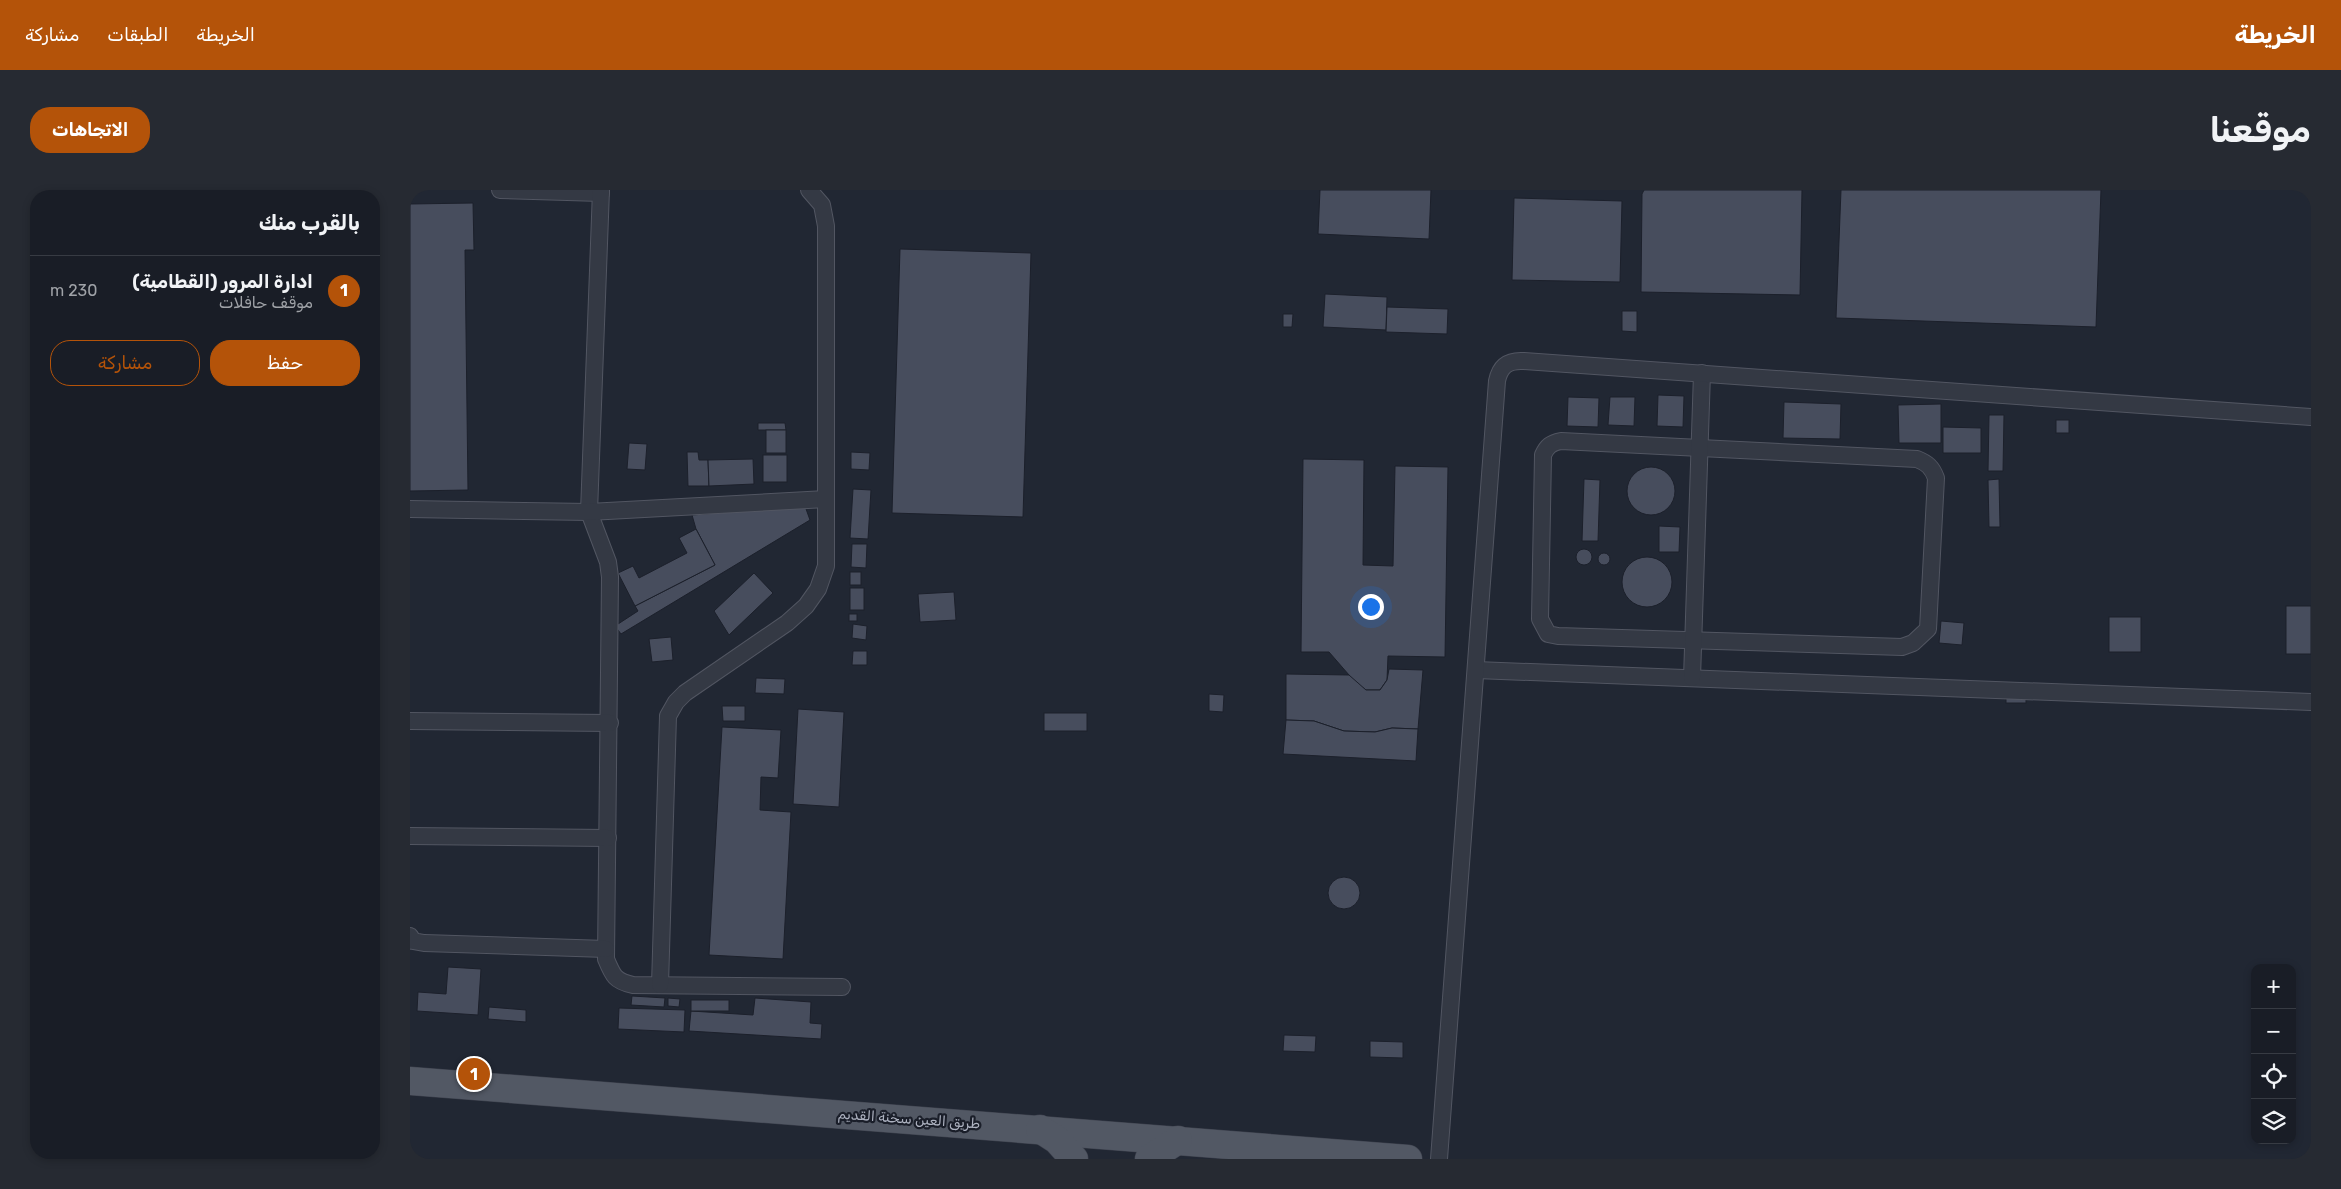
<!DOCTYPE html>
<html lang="ar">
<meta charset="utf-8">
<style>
body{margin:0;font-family:Rubik,Vazirmatn,sans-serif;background:#262a32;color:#f1f3f6;direction:rtl}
.controls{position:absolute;right:15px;bottom:15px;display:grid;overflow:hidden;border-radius:10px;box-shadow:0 2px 8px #0003}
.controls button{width:45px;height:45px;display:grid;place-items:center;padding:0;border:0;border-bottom:1px solid #373b43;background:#191d26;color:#f1f3f6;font:25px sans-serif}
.you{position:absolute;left:960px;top:416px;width:18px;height:18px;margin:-12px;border:4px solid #fff;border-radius:50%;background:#1a73e8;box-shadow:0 0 0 8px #1a73e833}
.badge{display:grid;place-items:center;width:32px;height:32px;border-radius:50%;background:#b45309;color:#fff;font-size:16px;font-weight:700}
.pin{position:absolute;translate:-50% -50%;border:2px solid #fff;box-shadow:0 1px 5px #0006}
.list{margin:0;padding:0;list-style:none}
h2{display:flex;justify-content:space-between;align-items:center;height:65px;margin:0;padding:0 20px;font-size:21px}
h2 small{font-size:16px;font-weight:400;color:#9fa2a7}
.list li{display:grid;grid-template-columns:32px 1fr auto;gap:15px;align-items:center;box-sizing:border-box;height:70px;padding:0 20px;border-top:1px solid #373b43}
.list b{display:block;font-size:19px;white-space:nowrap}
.list p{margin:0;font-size:16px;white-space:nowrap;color:#9fa2a7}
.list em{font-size:16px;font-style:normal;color:#9fa2a7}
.actions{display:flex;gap:10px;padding:15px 20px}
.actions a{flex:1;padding:11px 0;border:1px solid #b45309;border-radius:20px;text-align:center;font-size:18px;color:#b45309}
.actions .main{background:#b45309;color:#fff}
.icon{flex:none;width:28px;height:28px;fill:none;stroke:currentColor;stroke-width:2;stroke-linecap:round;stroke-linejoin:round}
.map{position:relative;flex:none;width:1901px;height:969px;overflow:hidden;direction:ltr;border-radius:20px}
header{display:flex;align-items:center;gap:30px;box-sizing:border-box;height:70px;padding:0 25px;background:#b45309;color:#fff}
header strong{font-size:24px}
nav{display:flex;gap:28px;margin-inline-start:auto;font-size:18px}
.intro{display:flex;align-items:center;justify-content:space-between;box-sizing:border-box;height:120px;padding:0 30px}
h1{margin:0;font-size:35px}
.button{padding:12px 22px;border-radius:20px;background:#b45309;color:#fff;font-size:18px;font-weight:700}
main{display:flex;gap:30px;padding:0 30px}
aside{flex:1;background:#191d26;border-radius:20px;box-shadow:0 2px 8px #0003}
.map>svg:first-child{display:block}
.building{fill:#474d5d;stroke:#1c202b}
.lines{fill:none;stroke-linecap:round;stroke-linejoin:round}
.lane-casing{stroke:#525662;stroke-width:18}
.primary-casing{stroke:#3e424e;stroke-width:29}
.lane{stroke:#343944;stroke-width:16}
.primary{stroke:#525864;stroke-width:28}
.labels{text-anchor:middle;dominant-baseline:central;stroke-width:4.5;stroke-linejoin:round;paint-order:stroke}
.street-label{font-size:14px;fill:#aeb3c1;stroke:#1a1e29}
</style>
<header>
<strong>الخريطة</strong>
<nav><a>الخريطة</a><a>الطبقات</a><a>مشاركة</a></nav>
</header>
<div class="intro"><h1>موقعنا</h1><a class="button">الاتجاهات</a></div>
<main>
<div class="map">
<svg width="1901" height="969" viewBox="0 0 1901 969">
<rect width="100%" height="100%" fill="#212733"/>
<g class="building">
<path d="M910,0H1021L1019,49L908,44Z"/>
<path d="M1234,0H1392L1390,105L1231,102L1232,4Z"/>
<path d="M1431,0H1691L1686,137L1426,128Z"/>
<path d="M1104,8L1212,11L1210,92L1102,90Z"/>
<path d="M63,13L64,60H55L58,300L0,301V14Z"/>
<path d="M490,59L621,63L613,327L482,323Z"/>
<path d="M915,104L977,107L976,140L913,137Z"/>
<path d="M977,117L1038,119L1037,144L976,142Z"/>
<path d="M1212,121H1227V142L1212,141Z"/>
<path d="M873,124H883L882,137H873Z"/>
<path d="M1248,205L1274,206L1273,237L1247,236Z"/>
<path d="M1158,207L1189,208L1188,237L1157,236Z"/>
<path d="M1200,207H1225L1224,236L1198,235Z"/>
<path d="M1374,212L1431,214L1430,249L1373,248Z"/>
<path d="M1531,214V253H1489L1488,215Z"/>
<path d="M1579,225H1594L1593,281H1578Z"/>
<rect x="1646" y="230" width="13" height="13"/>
<path d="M348,233H375L376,240H348Z"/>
<path d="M1533,237L1571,238V263H1533Z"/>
<rect x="356" y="240" width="20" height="23"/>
<path d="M219,253L237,254L235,280L217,279Z"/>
<path d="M277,262H288L289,270H298L299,296H278Z"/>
<path d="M441,262L460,263L459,280L441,279Z"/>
<rect x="353" y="265" width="24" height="27"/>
<path d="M343,269L344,294L299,296L298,270Z"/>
<path d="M893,269L954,270L953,375L983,376L985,276L1038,277L1035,467L978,466L977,490L970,500H956L946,493L919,462H891Z"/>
<circle cx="1241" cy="301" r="24"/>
<path d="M1174,289L1190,290L1188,351H1172Z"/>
<path d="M1589,289L1590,337H1579L1578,290Z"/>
<path d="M443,299L461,300L458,349L440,348Z"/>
<path d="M395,316L400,330L211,444L205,436L228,421L225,416L305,375L286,339L282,325Z"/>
<path d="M1249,336L1270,337L1269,362H1249Z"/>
<path d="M286,339L305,375L225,416L208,383L223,376L229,388L277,363L269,348Z"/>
<path d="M442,354H457L456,378L441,377Z"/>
<circle cx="1174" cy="367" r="8"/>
<circle cx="1194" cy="369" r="6"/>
<circle cx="1237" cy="392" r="25"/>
<rect x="440" y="382" width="11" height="13"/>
<path d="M344,383L363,403L319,445L304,421Z"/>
<rect x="440" y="398" width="14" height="22"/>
<path d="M544,402L546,430L510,432L508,404Z"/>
<rect x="1876" y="416" width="25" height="48"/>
<rect x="439" y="424" width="8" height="7"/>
<rect x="1699" y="427" width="32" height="35"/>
<path d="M1531,431L1554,433L1552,455L1529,453Z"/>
<path d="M443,434L457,436L456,450L442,448Z"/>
<path d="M261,447L263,470L242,472L239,449Z"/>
<path d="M443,461H457V475H442Z"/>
<path d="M979,479L1013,480L1008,539L982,538L965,542L934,541L904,531L876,530V484L939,485L956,500H970L977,490Z"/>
<path d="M346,488L375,489L374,504L345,503Z"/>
<rect x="1596" y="502" width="20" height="11"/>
<path d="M799,504L814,505L813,522L799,521Z"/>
<path d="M312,516H335V531H313Z"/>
<path d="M388,519L434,522L429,617L383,614Z"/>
<rect x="634" y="523" width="43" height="18"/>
<path d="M876,530L904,531L934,541L965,542L982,538L1008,539L1006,571L873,564Z"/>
<path d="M312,537L371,540L368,588L351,587L350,620L381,622L373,769L299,765Z"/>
<circle cx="934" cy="703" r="16"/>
<path d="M38,777L71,779L68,825L7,821L8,802L36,804Z"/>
<path d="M222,806L255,808L254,817L221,815Z"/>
<path d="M258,808L270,809L269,817L258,816Z"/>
<path d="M345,808L401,812L400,833L412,834L411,849L279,841L281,821L343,825Z"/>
<rect x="281" y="810" width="38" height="11"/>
<path d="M79,817L116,820V832L78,829Z"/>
<path d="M209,818L275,820L274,842L208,839Z"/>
<path d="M874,845L906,846L905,862L873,861Z"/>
<path d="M960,851L993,852V868L960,867Z"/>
</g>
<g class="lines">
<defs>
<g id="lane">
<path d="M90,0L191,3"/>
<path d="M191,0L179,322L198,372L200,387L196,769C203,786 205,791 223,795L432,797"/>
<path d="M1151,251L1507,269C1517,273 1522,277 1526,288L1518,439L1503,453L1492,457L1148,446L1138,444L1130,429L1133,265C1137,256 1141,253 1151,251Z"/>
<path d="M0,319L179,322L416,309"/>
<path d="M1066,480L1901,512"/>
<path d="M1282,488L1292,183"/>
<path d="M0,531L200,533"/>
<path d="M0,646L198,648"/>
<path d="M0,746L3,751L14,753L196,759"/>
<path d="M250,795L258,526L266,512L275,503L377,433L396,416L408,399L416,376V36L412,15L399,0"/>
<path d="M1029,969L1087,191C1090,176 1098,170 1114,171L1901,227"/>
</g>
<g id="primary">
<path d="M0,891L998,969"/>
<path d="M630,939L647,950L664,969"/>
<path d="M739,969L768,950"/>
</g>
</defs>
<use href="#lane" class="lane-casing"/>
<use href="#primary" class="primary-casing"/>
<use href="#lane" class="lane"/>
<use href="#primary" class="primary"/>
</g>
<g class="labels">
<g class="street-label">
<text transform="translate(499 929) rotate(4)">طريق العين سخنة القديم</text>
</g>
</g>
</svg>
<div class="controls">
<button>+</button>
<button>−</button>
<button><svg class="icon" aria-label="locate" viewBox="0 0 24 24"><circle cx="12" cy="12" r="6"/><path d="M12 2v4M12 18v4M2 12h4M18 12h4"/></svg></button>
<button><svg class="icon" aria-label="layers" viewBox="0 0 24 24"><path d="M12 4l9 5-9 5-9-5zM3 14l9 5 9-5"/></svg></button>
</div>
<div class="you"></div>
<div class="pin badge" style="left:64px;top:884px">1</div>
</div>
<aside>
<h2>بالقرب منك<small></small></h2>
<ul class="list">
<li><span class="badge">1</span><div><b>ادارة المرور (القطامية)</b><p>موقف حافلات</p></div><em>230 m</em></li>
</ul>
<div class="actions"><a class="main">حفظ</a><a>مشاركة</a></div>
</aside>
</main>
